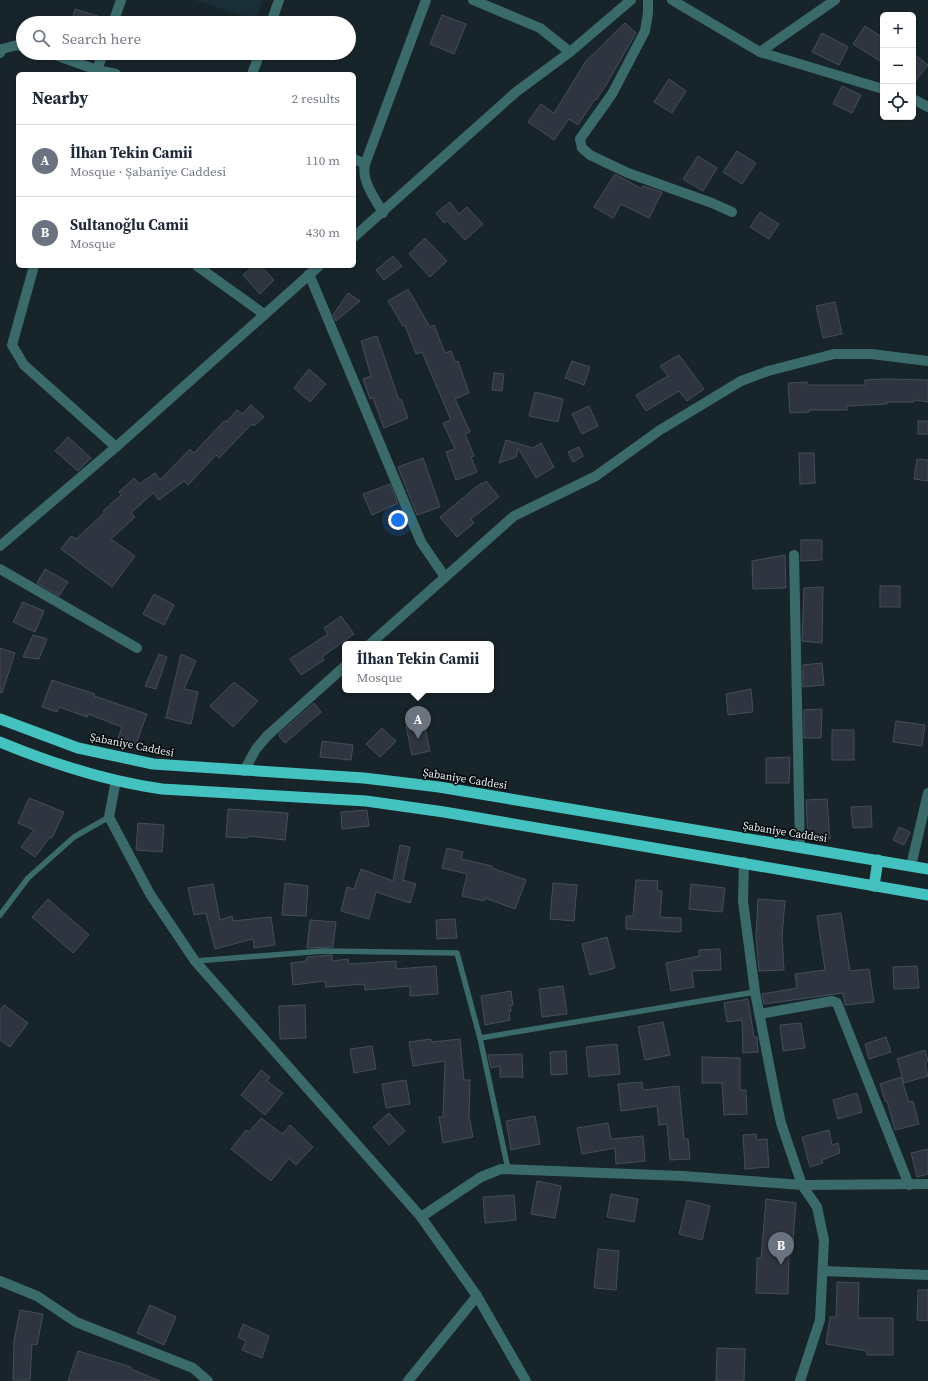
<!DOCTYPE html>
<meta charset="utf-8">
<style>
body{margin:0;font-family:"Source Serif 4",serif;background:#f2f2f3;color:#1f2937}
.controls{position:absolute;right:12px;top:12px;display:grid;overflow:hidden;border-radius:6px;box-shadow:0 1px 3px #0004}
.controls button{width:36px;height:36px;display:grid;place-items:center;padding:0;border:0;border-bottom:1px solid #e0e1e3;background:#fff;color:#1f2937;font:20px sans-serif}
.you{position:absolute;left:398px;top:520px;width:14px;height:14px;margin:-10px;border:3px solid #fff;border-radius:50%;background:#1a73e8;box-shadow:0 0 0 6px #1a73e833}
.badge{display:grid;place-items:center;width:26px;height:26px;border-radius:50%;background:#db2777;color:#fff;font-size:13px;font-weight:700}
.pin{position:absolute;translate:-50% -33px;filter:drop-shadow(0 1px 2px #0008)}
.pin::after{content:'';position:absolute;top:21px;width:14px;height:12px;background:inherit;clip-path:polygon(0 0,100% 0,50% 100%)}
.popup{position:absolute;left:342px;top:641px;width:152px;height:52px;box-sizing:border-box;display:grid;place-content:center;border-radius:6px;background:#fff;filter:drop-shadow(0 1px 3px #0005);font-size:13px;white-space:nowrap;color:#747a83}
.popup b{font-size:15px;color:#1f2937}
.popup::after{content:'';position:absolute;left:50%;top:100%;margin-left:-8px;border:8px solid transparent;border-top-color:#fff}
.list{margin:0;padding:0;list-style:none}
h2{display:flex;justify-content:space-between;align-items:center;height:52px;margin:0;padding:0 16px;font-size:17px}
h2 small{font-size:13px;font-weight:400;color:#747a83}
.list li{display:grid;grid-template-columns:26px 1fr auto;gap:12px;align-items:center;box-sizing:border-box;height:72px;padding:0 16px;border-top:1px solid #e0e1e3}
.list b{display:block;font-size:15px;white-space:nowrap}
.list p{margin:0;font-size:13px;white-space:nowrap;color:#747a83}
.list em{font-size:13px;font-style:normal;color:#747a83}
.icon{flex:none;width:22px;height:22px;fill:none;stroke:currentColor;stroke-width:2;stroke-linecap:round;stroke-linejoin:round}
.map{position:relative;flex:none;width:928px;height:1381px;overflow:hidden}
.search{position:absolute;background:#fff;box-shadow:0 1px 3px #0004;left:16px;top:16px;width:340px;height:44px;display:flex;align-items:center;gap:10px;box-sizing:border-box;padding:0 14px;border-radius:22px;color:#747a83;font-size:15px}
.panel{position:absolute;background:#fff;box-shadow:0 1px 3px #0004;left:16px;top:72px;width:340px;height:196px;border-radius:6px}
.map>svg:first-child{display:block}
.built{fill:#192e36}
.building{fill:#2e3540;stroke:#454d58}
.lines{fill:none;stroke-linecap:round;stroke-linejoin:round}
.service{stroke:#3a6b6a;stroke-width:5.5}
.minor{stroke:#3a6b6a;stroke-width:10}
.tertiary{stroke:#3a6b6a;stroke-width:10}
.trunk{stroke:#44c2c0;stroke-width:11}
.labels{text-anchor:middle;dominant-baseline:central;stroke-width:3.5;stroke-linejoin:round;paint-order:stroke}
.street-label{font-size:11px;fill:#e9f1f5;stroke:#070d0f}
</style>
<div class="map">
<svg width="928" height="1381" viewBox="0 0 928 1381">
<rect width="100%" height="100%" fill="#17242a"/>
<path class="built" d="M194,0H263L255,20Z"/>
<g class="building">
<path d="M75,9L107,19V23H71Z"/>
<path d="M442,15L466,24L454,54L430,44Z"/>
<path d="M625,23L636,33L606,85L596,100L595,99L578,125L569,119L554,140L528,122L541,104L554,113L586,61Z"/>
<path d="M865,26L883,38V63L853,44Z"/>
<path d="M822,33L848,47L839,65L812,52Z"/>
<path d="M913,53L928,65L913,84Z"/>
<path d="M669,79L686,91L672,113L654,102Z"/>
<path d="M842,86L861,95L852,113L833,104Z"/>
<path d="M737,151L756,163L742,184L723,172Z"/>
<path d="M698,156L717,168L703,191L683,179Z"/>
<path d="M615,174L642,189L643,186L662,192L649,218L621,204L613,218L594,207Z"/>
<path d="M450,202L459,214L467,207L483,224L465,240L447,221L444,223L436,213Z"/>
<path d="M760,212L779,224L769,239L750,227Z"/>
<path d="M425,238L447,261L430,277L409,254Z"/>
<path d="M393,256L402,266L384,280L376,270Z"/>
<path d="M253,266H261L274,280L260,294L243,275Z"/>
<path d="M408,289L430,327L434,325L445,353L451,351L455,362L458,361L469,393L455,399L470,432L465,434L474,456L471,457L477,472L456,480L446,452L455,449L443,423L451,420L422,352L416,354L405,325L403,326L388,301Z"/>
<path d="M348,293L360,301L336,321L333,315Z"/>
<path d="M835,302L842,334L823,338L816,306Z"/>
<path d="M377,336L399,400L401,399L408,418L384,428L373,398L370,399L363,379L371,376L361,341Z"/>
<path d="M679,355L704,389L687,401L679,391L646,411L636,395L668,376L660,366Z"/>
<path d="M572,361L590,367L584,385L565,378Z"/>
<path d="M309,369L326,384L310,402L294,388Z"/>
<path d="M494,373L504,374L502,391L492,390Z"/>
<path d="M886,379L928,380V402L914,400V402H887V404L847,406V410H809V412L790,413L788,383L807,382L808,385H865V380Z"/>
<path d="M535,392L563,399L558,422L529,416Z"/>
<path d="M251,405L264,417L254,426L252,424L219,458L216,455L188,485L184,481L159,500L153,493L131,513L135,517L111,539L135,556L112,587L61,549L71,536L76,539L105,512L103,511L121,495L119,492L134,478L139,484L155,473L160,480L190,449L194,453L224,421L226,422L237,410L242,414Z"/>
<path d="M589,406L598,426L582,434L572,414Z"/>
<rect x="918" y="421" width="10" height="13"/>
<path d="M68,437L91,458L78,471L55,451Z"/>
<path d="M506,440L533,448L541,443L554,467L536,478L518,448L516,457L499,463Z"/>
<path d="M579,447L583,456L573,462L568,452Z"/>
<path d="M799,453H814L815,483L800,484Z"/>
<path d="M423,458L440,507L417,515L398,467Z"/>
<path d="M917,459L928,460V481L914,479Z"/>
<path d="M486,481L499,497L471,519L474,523L457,537L440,517L481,483L482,484Z"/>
<path d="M390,484L398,503L372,515L363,494Z"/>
<path d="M801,540H822V560L801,561Z"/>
<path d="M785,555L786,588L753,589L752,561Z"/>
<path d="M45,569L68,582L59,596L37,583Z"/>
<rect x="880" y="586" width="20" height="21"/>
<path d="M823,587L822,643L802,641L804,588Z"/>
<path d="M154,594L174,605L164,625L143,614Z"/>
<path d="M23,602L44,611L35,632L13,622Z"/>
<path d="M341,616L354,634L322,657L324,660L301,675L290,659L328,634L324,628Z"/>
<path d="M33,635L47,639L39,659L23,657Z"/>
<path d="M0,648L15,653L2,693L0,692Z"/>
<path d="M159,654L167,657L156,689L145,686Z"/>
<path d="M181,654L196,661L184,689L198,692L191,724L166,718Z"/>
<path d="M822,663L824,685L803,687V665Z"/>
<path d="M52,680L95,694L94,696L147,714L136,744L118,738L122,727L88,714L87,717L59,707L57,712L42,707Z"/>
<path d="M234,682L258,701L233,727L210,706Z"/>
<path d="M751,689L753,712L728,715L726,694Z"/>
<path d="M314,703L321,712L285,743L279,736L280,733Z"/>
<path d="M822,709L821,738H804V710Z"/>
<path d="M896,721L925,725L922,746L893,742Z"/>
<path d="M424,722L430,751L412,755L406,726Z"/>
<path d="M382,728L396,741L380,757L366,744Z"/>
<rect x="832" y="730" width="22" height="30"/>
<path d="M322,741L353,745L351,760L320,757Z"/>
<path d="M790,757L789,783H766V758Z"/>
<path d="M29,798L64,812L52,838L50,837L35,857L21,847L34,830L18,823Z"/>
<path d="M827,799L830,839L808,837L806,800Z"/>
<path d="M871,806L872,827L853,828L851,807Z"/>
<path d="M228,809L288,813L285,840L248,836V838L226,837Z"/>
<path d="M367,810L369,826L342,829L341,812Z"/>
<path d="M138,823L164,825L162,852L136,850Z"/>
<path d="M899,827L910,832L904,845L893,840Z"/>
<path d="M400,845L410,847L403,880L416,884L410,903L376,892L369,919L341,911L347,887L354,889L361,869L393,881Z"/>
<path d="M447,848L463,852L461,859L492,866V868L526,880L515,909L485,898L484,901L462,896L467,874L442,868Z"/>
<path d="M636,880L658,881L657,890L662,891L660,917L681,918V932L626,929V916H633Z"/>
<path d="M285,883L308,886L306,916L282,915Z"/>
<path d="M553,883L577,885L574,921L550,919Z"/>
<path d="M213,884L220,920L232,916L233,921L271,917L275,945L254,948L253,939L215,949L206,913L194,915L188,888Z"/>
<path d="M691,884L725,888L722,912L689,909Z"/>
<path d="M48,899L89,935L73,953L32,917Z"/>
<path d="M758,899L785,901L782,936L784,970L759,971L756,937Z"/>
<path d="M841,913L850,971L869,969L874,1002L845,1005L843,993L764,1004L762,994L797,988L795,974L825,970L817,916Z"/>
<path d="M455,919L457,938L437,939L436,920Z"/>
<path d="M310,920L336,922L333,947L307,948Z"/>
<path d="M607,937L615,968L590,975L582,944Z"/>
<path d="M720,949L721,970L692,971L694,987L671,991L666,963L699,956V950Z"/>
<path d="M332,955V961L348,959L349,964L396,961V969L436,966L438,994L410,996V986L365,990L364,984L326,987L325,981L293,985L291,963L306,961L307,957Z"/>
<path d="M917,966L919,988L894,989L893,967Z"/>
<path d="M563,986L567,1014L542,1017L539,989Z"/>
<path d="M511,991L513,1005L510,1006L511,1011L509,1012L510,1020L485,1025L481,996Z"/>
<path d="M748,999L754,1037H757L758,1052L743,1053L742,1020L727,1022L724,1003Z"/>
<path d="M4,1005L28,1023L10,1047L0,1040V1011Z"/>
<path d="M305,1005L306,1038L280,1039L279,1006Z"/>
<path d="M663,1022L670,1055L645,1060L638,1027Z"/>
<path d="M801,1023L805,1048L783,1051L780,1025Z"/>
<path d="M886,1037L891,1052L869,1059L865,1044Z"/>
<path d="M431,1039L432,1042L460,1039L464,1080H470L469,1116L473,1137L443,1143L439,1117H443L445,1061L413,1066L409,1042Z"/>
<path d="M617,1044L620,1074L589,1077L586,1047Z"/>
<path d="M372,1046L376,1069L354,1073L350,1049Z"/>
<path d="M925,1050L928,1061L925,1064L928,1076L904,1083L897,1059Z"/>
<path d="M566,1051L567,1074L551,1075L550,1052Z"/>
<path d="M522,1054L523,1077H500V1066L491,1068L488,1055Z"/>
<path d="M702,1057L740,1058V1090H746L747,1114L724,1115L722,1083H702Z"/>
<path d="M261,1070L270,1077L267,1081L283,1093L265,1115L241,1095Z"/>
<path d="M901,1077L909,1102L913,1101L919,1124L895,1130L887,1101H885L880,1084Z"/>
<path d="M406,1080L410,1104L386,1108L382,1084Z"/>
<path d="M642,1082L643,1090L679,1086L684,1139H688L690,1159L670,1160L667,1124L659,1125L657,1106L621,1111L618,1084Z"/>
<path d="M857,1093L862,1112L838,1119L833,1100Z"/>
<path d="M389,1113L405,1131L389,1145L373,1127Z"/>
<path d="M535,1116L540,1144L511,1150L506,1121Z"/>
<path d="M261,1118L282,1134L290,1125L313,1147L296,1165L289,1158L271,1181L231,1149L246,1130L249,1132Z"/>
<path d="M608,1123L611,1139L643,1136L645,1161L616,1164L615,1148L582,1154L577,1128Z"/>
<path d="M829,1130L832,1145L838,1143L840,1153L822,1160L823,1163L810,1167L802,1137Z"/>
<path d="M756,1134L757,1140L767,1139L769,1167L745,1169L743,1135Z"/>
<path d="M928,1149V1174L917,1177L911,1153Z"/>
<path d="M537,1181L561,1186L555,1218L531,1214Z"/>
<path d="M611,1194L638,1199L634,1222L607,1217Z"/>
<path d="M514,1195L516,1220L485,1223L483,1197Z"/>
<path d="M766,1199L796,1203L792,1254H789L788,1294L756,1293L757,1258H761Z"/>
<path d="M687,1200L710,1206L702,1240L679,1234Z"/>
<path d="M598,1249L619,1251L616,1290L594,1288Z"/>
<path d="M837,1282L859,1283L858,1318H893V1355H867V1351L826,1344L830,1317H836Z"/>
<path d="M918,1290H928V1321L917,1320Z"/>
<path d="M150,1305L176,1317L164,1345L137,1333Z"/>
<path d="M20,1310L43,1314L37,1345L32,1344L30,1380H13L14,1341Z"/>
<path d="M243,1324L269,1336L262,1358L242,1350L246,1341L238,1337Z"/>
<path d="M717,1348L745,1349L744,1381H716Z"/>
<path d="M78,1351L131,1367V1369L160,1381H68Z"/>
</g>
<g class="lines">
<g class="service">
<path d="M0,915L28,878L74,837L109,817"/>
<path d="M195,961L323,951L457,953L480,1038L508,1169"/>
<path d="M480,1038L755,992"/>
</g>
<g class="minor">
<path d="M473,0L540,28L570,52"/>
<path d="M648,0V13L645,31L612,94L580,139L582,148L590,155L628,173L712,203L732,212"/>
<path d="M672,0L760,52L883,89"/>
<path d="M113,23L121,0"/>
<path d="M271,23L279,0"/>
<path d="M760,52L835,0"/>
<path d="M0,53L2,49L17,45L23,47"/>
<path d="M50,53L97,70"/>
<path d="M103,53L97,70L116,74"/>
<path d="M252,74L260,53"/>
<path d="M913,99L928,107"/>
<path d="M354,159L365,164C361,181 375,198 383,213"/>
<path d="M365,164L426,0"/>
<path d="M34,266L12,345L24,365L116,447"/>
<path d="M197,266L264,314"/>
<path d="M309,274L421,542L445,577"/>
<path d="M794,555L800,848"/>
<path d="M0,569L137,648"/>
<path d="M116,780L109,817L150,894L195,961L421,1217L477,1296L526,1381"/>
<path d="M744,862L743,901L755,992L776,1100L781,1123L802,1185L817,1207L824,1240L820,1320L800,1381"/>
<path d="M911,866L928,793"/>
<path d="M760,1014L832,1001L837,1003L909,1185"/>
<path d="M421,1217L481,1177L501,1169L683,1176L802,1185L928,1184"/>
<path d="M823,1271L928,1275"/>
<path d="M0,1281L37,1296L76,1322L193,1368L208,1381"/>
<path d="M408,1381L477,1296"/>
</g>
<g class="tertiary">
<path d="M354,237L516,92L570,52L631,0"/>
<path d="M0,546L116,447L319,266"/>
<path d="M370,644L514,516L596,476L660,430L741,381L768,371L834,354H871L928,361"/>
<path d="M244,771L256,749L267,736L345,666"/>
</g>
<g class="trunk">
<path d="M0,719L78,748L153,764L364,778L439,787L928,869"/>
<path d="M0,742C53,764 105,781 162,789L366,801L444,812L928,895"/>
<path d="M874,886L878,860"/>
</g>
</g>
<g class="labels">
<g class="street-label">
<text transform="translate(132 745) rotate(11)">Şabaniye Caddesi</text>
<text transform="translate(465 779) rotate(9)">Şabaniye Caddesi</text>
<text transform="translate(785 832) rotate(9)">Şabaniye Caddesi</text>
</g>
</g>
</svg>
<div class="controls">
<button>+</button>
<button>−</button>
<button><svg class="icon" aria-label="locate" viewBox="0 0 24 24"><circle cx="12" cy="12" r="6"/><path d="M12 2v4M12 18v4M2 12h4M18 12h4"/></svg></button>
</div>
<div class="you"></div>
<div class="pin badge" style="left:418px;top:739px;background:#6b7280">A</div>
<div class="popup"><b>İlhan Tekin Camii</b>Mosque</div>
<div class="pin badge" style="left:781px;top:1265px;background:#6b7280">B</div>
<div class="search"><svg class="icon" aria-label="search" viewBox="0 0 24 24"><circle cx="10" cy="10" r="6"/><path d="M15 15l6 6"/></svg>Search here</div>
<section class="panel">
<h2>Nearby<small>2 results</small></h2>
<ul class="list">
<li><span class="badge" style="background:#6b7280">A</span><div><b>İlhan Tekin Camii</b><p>Mosque · Şabaniye Caddesi</p></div><em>110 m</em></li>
<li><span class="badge" style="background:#6b7280">B</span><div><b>Sultanoğlu Camii</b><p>Mosque</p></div><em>430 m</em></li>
</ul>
</section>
</div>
